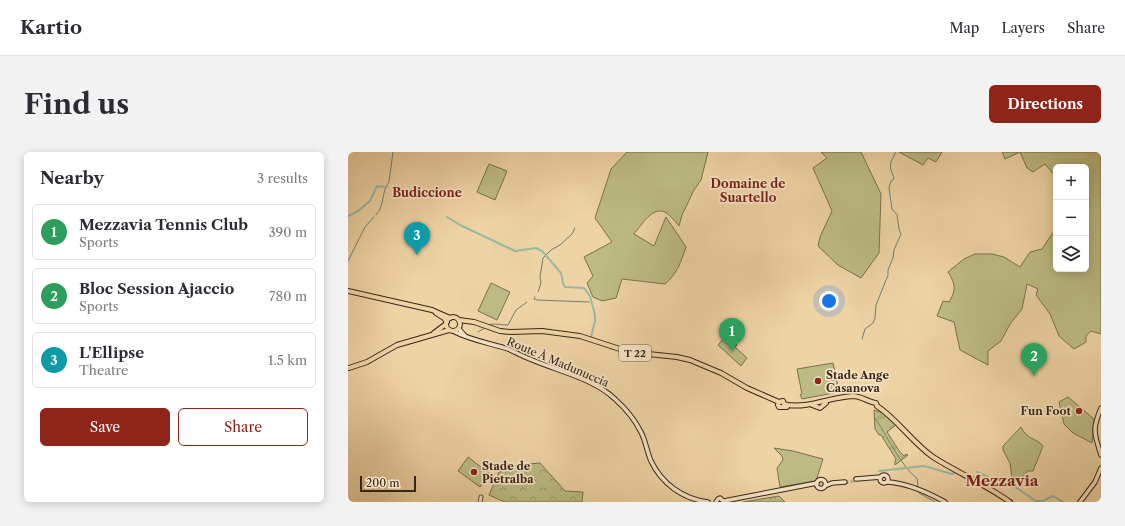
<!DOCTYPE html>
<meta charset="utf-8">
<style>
body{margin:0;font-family:"Libre Caslon Text",serif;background:#f2f2f3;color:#2b2b33}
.controls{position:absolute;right:12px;top:12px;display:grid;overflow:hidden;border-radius:6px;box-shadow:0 2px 10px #0003}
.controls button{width:36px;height:36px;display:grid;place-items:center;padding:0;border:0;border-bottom:1px solid #e1e1e2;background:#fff;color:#2b2b33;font:20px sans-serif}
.scale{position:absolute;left:12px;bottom:10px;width:56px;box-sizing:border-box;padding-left:4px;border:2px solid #392619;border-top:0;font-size:11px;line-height:14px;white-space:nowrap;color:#392619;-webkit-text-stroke:3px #f4e2c4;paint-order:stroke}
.you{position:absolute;left:481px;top:149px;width:14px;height:14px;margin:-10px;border:3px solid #fff;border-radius:50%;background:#1a73e8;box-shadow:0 0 0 6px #1a73e833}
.badge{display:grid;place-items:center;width:26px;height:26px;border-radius:50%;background:#8f2418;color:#fff;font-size:13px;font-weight:700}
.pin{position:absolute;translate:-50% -33px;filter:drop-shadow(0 1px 2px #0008)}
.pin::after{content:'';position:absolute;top:21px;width:14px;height:12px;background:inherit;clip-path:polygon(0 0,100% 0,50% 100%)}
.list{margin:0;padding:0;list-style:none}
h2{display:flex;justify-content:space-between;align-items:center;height:52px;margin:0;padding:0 16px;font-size:17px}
h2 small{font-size:13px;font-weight:400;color:#7c7c81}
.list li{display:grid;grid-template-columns:26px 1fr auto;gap:12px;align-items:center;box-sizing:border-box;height:56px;margin:0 8px 8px;padding:0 8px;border:1px solid #e1e1e2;border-radius:6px}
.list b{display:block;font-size:15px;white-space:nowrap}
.list p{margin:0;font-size:13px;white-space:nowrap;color:#7c7c81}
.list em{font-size:13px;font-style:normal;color:#7c7c81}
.actions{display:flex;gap:8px;padding:12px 16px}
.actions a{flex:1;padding:9px 0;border:1px solid #8f2418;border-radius:6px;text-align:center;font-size:14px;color:#8f2418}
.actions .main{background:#8f2418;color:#fff}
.icon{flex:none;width:22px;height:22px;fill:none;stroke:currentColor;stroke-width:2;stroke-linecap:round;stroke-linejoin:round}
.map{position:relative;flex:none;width:753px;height:350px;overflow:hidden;border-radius:6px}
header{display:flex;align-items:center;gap:24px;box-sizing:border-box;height:56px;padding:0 20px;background:#fff;border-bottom:1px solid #e1e1e2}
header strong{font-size:19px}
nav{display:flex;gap:22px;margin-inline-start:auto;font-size:14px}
.intro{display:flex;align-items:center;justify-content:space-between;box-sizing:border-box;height:96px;padding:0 24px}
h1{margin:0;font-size:28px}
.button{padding:10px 18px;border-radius:6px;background:#8f2418;color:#fff;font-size:14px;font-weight:700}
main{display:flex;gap:24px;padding:0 24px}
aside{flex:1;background:#fff;border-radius:6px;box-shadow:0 2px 10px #0003}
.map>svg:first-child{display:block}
.grass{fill:#bcbb83;stroke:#7a704e}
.forest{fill:url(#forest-crowns);stroke:#7a704e}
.park{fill:url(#park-tufts);stroke:#7a704e}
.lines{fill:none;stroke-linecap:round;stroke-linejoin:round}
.stream{stroke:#737e6d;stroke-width:1}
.canal{stroke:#99b8a5;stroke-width:2}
.secondary-tunnel{stroke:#cab089;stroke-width:3.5;stroke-dasharray:3.5 2;stroke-linecap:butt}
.tertiary-casing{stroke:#66513c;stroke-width:5}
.secondary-casing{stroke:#392619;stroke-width:5.5}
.primary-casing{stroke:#392619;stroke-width:6}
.tertiary{stroke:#f4e2c4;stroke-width:3}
.secondary{stroke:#f4e2c4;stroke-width:3.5}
.primary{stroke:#eed3a5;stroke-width:4}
.poi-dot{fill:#8f2418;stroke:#f4e2c4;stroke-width:1.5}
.labels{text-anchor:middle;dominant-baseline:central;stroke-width:3.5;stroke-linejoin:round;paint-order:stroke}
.shield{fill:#f4e2c4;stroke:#715e4c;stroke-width:1}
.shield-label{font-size:10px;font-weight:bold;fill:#392619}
.street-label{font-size:11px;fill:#392619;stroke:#f4e2c4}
.poi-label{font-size:11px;font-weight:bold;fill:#392619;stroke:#f4e2c4;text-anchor:start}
.neighbourhood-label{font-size:12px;font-weight:bold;fill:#7a1f14;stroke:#f4e2c4}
.district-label{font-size:15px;font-weight:bold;fill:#7a1f14;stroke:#f4e2c4}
</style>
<header>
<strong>Kartio</strong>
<nav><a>Map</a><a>Layers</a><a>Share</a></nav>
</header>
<div class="intro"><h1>Find us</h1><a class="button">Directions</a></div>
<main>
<aside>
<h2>Nearby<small>3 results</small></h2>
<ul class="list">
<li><span class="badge" style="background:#2e9e5b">1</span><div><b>Mezzavia Tennis Club</b><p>Sports</p></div><em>390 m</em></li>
<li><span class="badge" style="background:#2e9e5b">2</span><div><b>Bloc Session Ajaccio</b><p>Sports</p></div><em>780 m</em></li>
<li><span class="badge" style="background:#0f9aa8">3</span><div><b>L'Ellipse</b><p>Theatre</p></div><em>1.5 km</em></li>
</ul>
<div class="actions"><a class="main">Save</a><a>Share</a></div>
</aside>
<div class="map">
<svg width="753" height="350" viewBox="0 0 753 350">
<defs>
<pattern id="forest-crowns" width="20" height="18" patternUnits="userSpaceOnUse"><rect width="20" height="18" fill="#bcbb83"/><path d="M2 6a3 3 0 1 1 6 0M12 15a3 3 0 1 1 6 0" fill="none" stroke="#9a986a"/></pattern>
<pattern id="park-tufts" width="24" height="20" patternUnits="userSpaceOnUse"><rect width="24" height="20" fill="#bcbb83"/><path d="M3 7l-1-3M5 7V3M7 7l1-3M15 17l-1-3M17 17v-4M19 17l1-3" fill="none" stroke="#9a986a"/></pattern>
</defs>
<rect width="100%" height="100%" fill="#eed3a5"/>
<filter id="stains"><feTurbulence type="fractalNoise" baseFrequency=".005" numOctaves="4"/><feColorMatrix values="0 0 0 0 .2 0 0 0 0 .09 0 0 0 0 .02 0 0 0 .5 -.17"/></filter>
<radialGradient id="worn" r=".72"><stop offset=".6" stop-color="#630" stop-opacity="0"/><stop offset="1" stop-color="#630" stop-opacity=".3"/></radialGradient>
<g class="grass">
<path d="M279,0H360L353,28L346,38L334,63L331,74C327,69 322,63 317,60C304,54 293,74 286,82L306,94L318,65L338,95C333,110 329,122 317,132L274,127L268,146L254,149L245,145L239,131L245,124L236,105L264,90L247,66L263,17Z"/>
<path d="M473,0H513L533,42L531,101L513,126L490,113L470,94L472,85L484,59L465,16L479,6Z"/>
<path d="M551,0H594L588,10L580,6L575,13Z"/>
<path d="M654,0H753V182L743,179L738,184V190L726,197L711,184L702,162L688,143L690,137L679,132L674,157L662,172L653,189L640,199V213L612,198L606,170L589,164L595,149L601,150C608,139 608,132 600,120L616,107L627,102H644L656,105L672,115L682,100L694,97L708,76V117H738V15H708V25L697,12L685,20L679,16L672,0L657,7Z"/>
<path d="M141,12L159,19L147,48L129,40Z"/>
<path d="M143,131L162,140L149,168L130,159Z"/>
<path d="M376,186L382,191L384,189L389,193L387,195L399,206L393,214L370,193Z"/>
<path d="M485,211L491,240L454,247L452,243L454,242L449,217Z"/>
<path d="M720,245L746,267L744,291L725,281L716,272L711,250Z"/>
<path d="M673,275C679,288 687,285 695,294L685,319H679L677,324L664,325L662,311L655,298V294Z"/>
<path d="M426,296L445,299L475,307L468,329L432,335L429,316L435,308L434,304Z"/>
<path d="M120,305L142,322L132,335L110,319Z"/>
</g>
<g class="forest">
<path d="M192,311L217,339L235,340L234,350H157L141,343L151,320L169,313Z"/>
<path d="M431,344L437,350H395Z"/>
</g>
<path class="park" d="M526,258L535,261L548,273L539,280L552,300L556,304L558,302L560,303L547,313V310L548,307L533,283H531L527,277Z"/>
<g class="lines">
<g class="stream">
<path d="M28,63C37,54 33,40 41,30L45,0"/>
<path d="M0,109L17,75L26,65"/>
<path d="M190,140L193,131L192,125L195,106L203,98L212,93L224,82L227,76"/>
<path d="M187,145L186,147L189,148L241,150"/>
<path d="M139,173L144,172L160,173L168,158L179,150"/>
<path d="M130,180L135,177"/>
<path d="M514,187L517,177L525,171L527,166L528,153L540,123V118L545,106L546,98L553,82L551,77L549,63L544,57L541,36L543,29L545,28L546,25C540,14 542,11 548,0"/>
<path d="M527,266C537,281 555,317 569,326L570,335"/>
<path d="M571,341L587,350"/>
</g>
<g class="canal">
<path d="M0,64L10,59L22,49L29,34L39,35"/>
<path d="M99,65L112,73L167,99L188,96L194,99L213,121L215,131L217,135L236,136L242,144L247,163V169L243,185"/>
<path d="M531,319L576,314L604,322L608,320"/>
<path d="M629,320L642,326"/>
<path d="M644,327L669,336L688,349H695L705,344L715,350"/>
</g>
<path class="secondary-tunnel" d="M497,330L508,329"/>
<defs>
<path id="tertiary" d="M132,350L133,345"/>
<g id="secondary">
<path d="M111,177L117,184"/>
<path d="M105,179C122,188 141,191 160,197C167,200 174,204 182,207C209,219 245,226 267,247C277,256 287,268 293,280C298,290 299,300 303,309C314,332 335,347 360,350"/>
<path d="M753,256C744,278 746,281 753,303"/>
<circle cx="536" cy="327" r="4"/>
<path d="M508,327L533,325"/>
<circle cx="473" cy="332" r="4.5"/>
<path d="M539,330C559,331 579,340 597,350"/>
<path d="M477,334L484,331L497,330"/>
<path d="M376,349L469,331"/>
<path d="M368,350L370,347L372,346L376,350"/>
<path d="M732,350L747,330L753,316"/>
</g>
<g id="primary">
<path d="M0,139L84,158L102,166"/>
<path d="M88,161L96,166L99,170"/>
<circle cx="105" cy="172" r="7"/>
<path d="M111,168L126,170L152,179L162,180L194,179L232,184L281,200L329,205L342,208L373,221L399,236L431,250L435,249L436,252L440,253C462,256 482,245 505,244C513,244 520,250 528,251L529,254C550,268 564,290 585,305C610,321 637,332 662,350"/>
<path d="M86,181L98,172"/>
<path d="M1,216L19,210L49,193L101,178"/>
<path d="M431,250L430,253L431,255H439"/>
<path d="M464,253L472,256L478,251"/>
</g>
</defs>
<use href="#tertiary" class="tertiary-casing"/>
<use href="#secondary" class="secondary-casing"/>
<use href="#primary" class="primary-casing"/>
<use href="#tertiary" class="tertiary"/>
<use href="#secondary" class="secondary"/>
<use href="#primary" class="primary"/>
</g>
<g class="poi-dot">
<circle cx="470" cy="229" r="4"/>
<circle cx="731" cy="259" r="4"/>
<circle cx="126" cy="320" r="4"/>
</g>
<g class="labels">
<rect class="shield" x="271" y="193" width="32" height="16" rx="3"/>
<g class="shield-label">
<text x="287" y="201">T 22</text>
</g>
<g class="street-label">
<text transform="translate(210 210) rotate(23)">Route À Madunuccia</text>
</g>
<g class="poi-label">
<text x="478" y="223">Stade Ange<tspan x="478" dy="13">Casanova</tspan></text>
<text x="723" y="259" text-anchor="end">Fun Foot</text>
<text x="134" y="314">Stade de<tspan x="134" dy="13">Pietralba</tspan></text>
</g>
<g class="neighbourhood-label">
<text x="400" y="31">Domaine de<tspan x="400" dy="14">Suartello</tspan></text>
<text x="79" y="40">Budiccione</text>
</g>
<g class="district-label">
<text x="654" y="328">Mezzavia</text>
</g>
</g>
<rect width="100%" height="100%" filter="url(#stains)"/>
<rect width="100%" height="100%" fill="url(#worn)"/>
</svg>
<div class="controls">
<button>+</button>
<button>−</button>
<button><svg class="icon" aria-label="layers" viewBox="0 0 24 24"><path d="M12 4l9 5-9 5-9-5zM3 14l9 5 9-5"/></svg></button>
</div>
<div class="scale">200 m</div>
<div class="you"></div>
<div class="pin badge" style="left:384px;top:199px;background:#2e9e5b">1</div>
<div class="pin badge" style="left:686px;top:224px;background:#2e9e5b">2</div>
<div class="pin badge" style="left:69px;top:103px;background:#0f9aa8">3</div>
</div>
</main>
